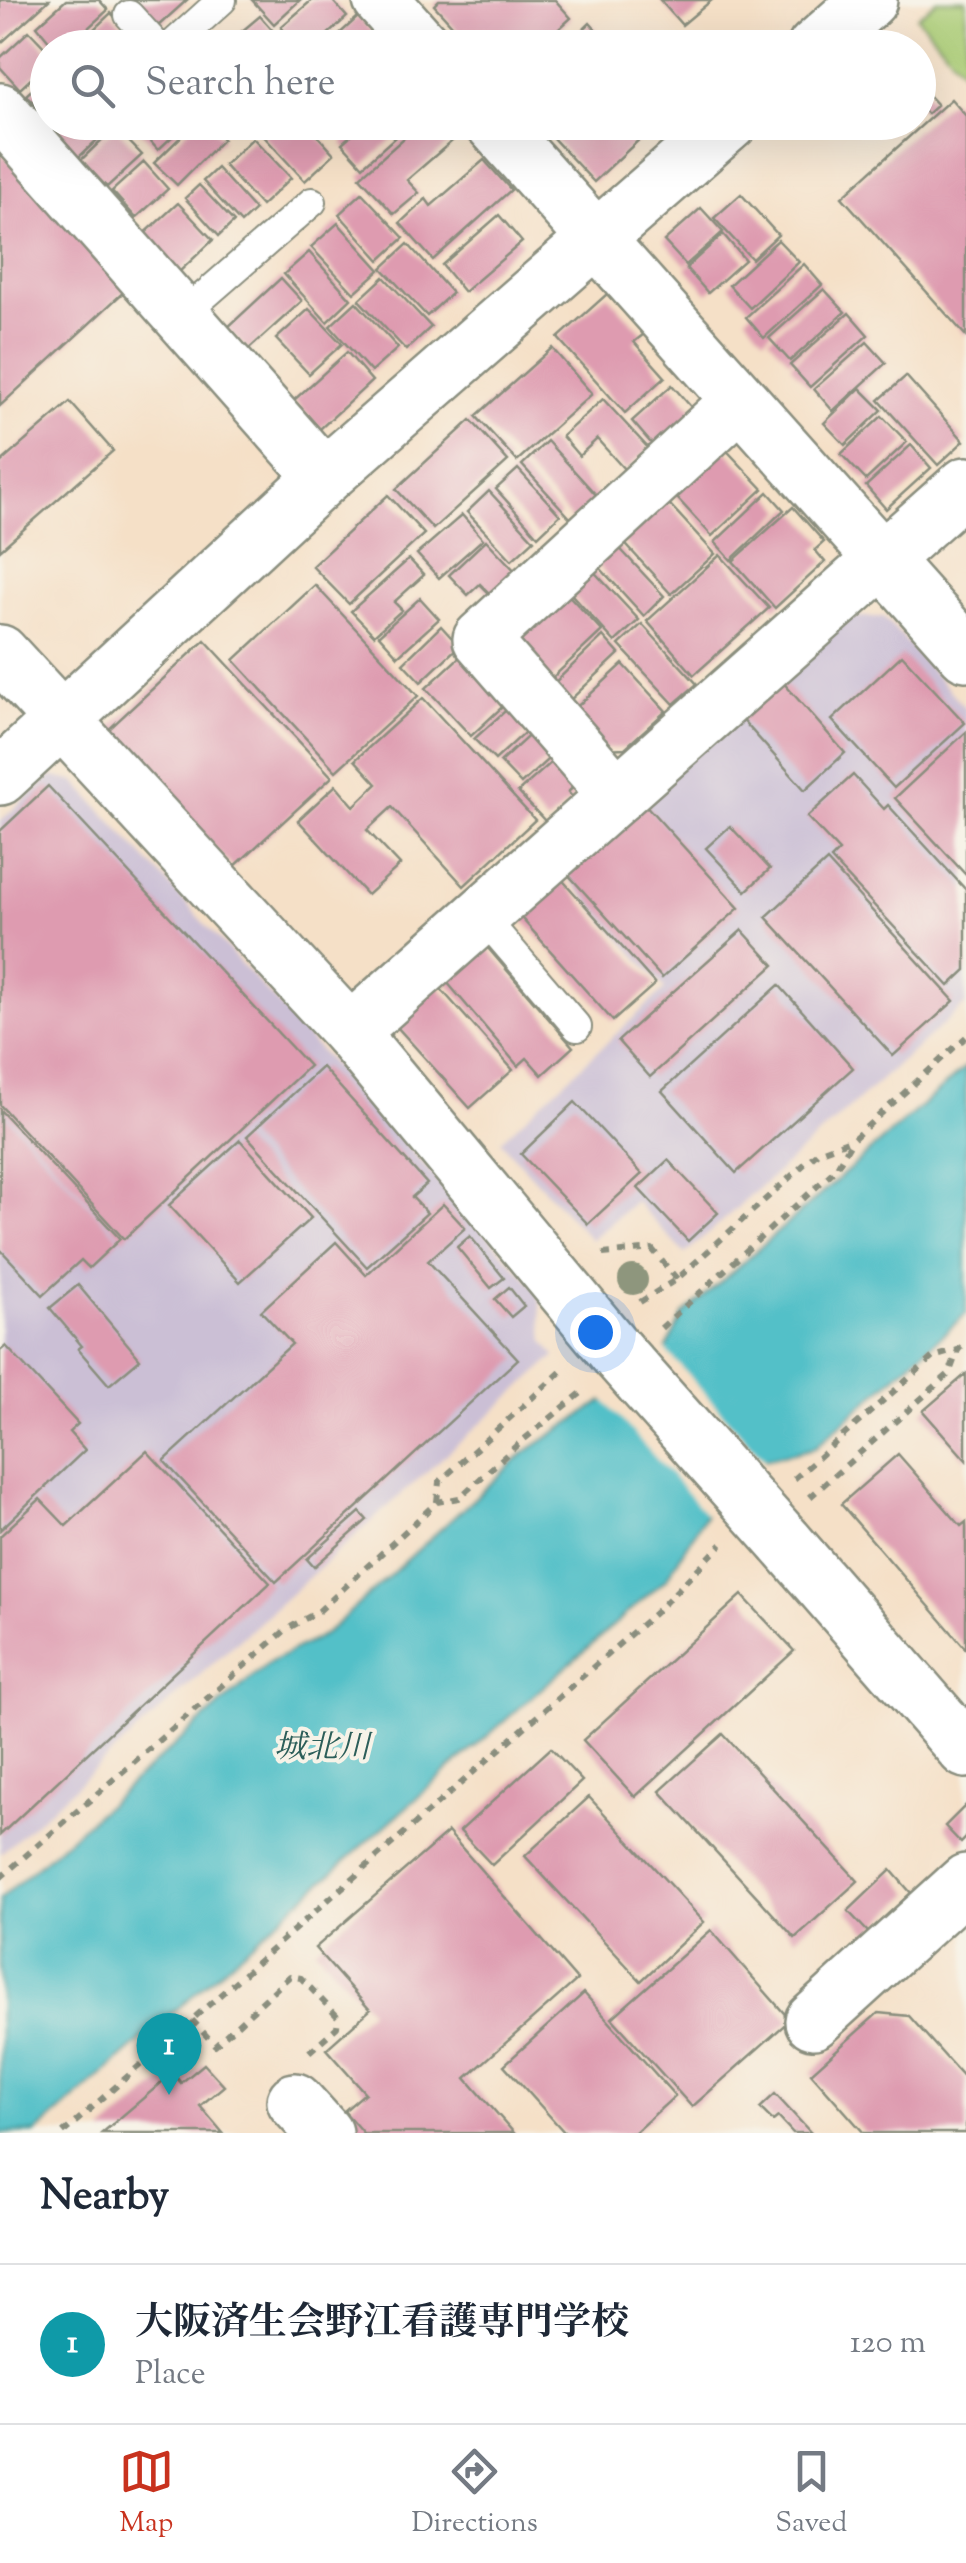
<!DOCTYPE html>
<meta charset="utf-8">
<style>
body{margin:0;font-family:"Sorts Mill Goudy","Noto Serif JP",serif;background:#f2f2f3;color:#1f2937}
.you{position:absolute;left:595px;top:1332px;width:35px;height:35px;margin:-25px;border:8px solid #fff;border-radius:50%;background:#1a73e8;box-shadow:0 0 0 15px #1a73e833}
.badge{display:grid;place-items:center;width:65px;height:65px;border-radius:50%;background:#c8321e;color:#fff;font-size:32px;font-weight:700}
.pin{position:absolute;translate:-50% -82px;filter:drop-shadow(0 2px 5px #0008)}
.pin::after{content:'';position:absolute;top:52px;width:35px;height:30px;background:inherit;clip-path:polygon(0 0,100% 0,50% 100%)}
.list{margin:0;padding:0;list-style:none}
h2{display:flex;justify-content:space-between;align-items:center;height:130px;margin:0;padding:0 40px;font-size:42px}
h2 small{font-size:32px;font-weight:400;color:#747a83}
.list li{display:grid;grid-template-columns:65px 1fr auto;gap:30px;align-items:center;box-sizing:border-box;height:160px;padding:0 40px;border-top:2px solid #e0e1e3}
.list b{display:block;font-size:38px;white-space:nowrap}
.list p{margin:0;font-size:32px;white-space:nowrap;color:#747a83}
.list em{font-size:32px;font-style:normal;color:#747a83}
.icon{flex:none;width:55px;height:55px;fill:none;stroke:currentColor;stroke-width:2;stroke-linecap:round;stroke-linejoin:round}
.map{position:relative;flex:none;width:966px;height:2133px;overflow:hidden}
.search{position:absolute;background:#fff;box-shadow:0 10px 40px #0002;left:30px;right:30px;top:30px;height:110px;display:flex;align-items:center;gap:25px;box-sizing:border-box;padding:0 35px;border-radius:55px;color:#747a83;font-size:38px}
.sheet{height:290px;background:#fff}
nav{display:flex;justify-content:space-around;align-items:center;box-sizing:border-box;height:140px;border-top:2px solid #e0e1e3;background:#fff;font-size:28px;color:#747a83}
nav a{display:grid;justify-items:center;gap:5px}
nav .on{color:#c8321e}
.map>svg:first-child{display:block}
.industrial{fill:#cbbfd5}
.green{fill:#a8ca73;stroke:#648454;stroke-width:2.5}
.water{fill:#52c0c8;stroke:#387e7e;stroke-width:2.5}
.pier{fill:#f5e0c7}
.building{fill:#de9bb0}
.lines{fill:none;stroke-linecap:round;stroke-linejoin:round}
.service-casing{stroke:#8a8e7e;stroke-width:32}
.minor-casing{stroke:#8a8e7e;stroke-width:60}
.path{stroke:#8a8e7e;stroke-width:6;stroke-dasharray:8 8;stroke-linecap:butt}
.service{stroke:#fff;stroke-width:28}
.minor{stroke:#fff;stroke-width:55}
.minor-bridge-casing{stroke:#8a8e7e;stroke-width:60;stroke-linecap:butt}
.minor-bridge{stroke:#fff;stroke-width:55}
.tree{fill:#8e967d}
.labels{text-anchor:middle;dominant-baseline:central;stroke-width:8;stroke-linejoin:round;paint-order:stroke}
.water-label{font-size:32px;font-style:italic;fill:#2c5e59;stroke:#f7f3e8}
</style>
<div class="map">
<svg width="966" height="2133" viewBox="0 0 966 2133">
<rect width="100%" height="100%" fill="#f7f3e8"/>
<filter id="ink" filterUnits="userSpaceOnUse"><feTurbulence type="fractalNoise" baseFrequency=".01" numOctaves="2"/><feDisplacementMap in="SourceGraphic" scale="20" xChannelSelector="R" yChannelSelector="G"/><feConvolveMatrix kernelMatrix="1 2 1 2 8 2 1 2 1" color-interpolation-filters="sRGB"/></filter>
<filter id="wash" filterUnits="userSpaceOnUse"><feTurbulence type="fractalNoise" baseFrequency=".0048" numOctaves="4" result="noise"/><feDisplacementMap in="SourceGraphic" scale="40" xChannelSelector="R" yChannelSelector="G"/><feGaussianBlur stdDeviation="2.25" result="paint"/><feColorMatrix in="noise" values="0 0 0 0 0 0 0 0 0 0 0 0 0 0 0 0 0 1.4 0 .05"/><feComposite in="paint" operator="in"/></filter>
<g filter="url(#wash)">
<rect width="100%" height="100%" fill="#f5e0c7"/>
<g class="industrial">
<path d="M847,617H884L966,709V1004L685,1254L635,1201L591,1240L500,1141L665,989L561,870Z"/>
<path d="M51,776L76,782L539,1292L544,1341L556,1356L0,1854V821Z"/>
</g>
<path class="green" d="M937,0H966V74L917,17Z"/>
<path class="water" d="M966,1067V1314L814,1448L763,1460L707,1512L666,1579L36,2133H0V1899L267,1664L327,1633L524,1453L608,1398L667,1348L683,1315Z"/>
<path class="pier" d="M662,1345L768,1464L709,1518L601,1397Z"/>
<g id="blocks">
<g class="building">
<path d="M0,0H49L0,44Z"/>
<path d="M66,0H99L108,10L66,48H55L37,26Z"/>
<path d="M132,0H187L157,27Z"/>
<path d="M252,0H300L274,24Z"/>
<path d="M312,0H332L347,17L313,48H299L281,27Z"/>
<path d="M439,0H555L571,18L538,48H473L434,5Z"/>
<path d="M660,0H712L682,25Z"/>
<path d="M111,13L143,48H74Z"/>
<path d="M260,16L288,48H232L228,43Z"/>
<path d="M358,17L385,45L324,48Z"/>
<path d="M590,23L612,48H564Z"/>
<path d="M29,31L48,51V63L20,89L0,67V58Z"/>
<path d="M48,75V117L26,95Z"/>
<path d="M918,84L937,105L927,114L918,104Z"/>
<path d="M951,99L966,116V336L842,197Z"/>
<path d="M63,122H116L78,158L53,132Z"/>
<path d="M133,122H188L158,150Z"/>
<path d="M196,122H207L223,139L177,185L154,163Z"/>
<path d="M268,122H305L334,154L305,181L259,131Z"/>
<path d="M366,122H412L363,166L342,143Z"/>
<path d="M422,122H448L459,135L407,180L419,193L394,214L360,177Z"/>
<path d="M570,122H658L594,182L553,138Z"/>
<path d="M115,127L142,155L107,187L81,160Z"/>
<path d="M253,138L291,178L261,206L224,165Z"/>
<path d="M0,151L127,289L0,406Z"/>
<path d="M484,160L511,190L433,260L400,223L426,199L431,206Z"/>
<path d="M144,162L168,189L136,218L112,191Z"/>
<path d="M217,168L255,210L241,223L203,181Z"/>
<path d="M199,185L234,222L219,236L185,198Z"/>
<path d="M362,193L404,238L380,260L339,214Z"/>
<path d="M741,194L778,235L752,259L714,218Z"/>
<path d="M178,203L213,240L177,274L142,236Z"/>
<path d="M701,208L723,232L686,265L664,241Z"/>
<path d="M499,215L522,242L464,292L442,265Z"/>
<path d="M338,223L380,270L354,293L311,247Z"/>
<path d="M723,234L745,260L708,293L686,268Z"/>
<path d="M778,240L799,262L750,308L729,285Z"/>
<path d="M408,244L452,293L427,316L382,268Z"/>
<path d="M309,252L351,299L327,322L284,274Z"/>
<path d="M804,264L822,285L764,338L746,317Z"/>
<path d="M384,277L431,327L406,350L359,300Z"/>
<path d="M281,278L302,301L248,350L227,328Z"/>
<path d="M824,289L845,312L790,361L769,338Z"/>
<path d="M607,294L644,334L634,342L665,377L625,413L558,338Z"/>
<path d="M356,302L398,348L371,372L330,326Z"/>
<path d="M309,309L342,344L309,374L276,339Z"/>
<path d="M849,313L868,335L810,387L790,365Z"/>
<path d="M867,342L886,363L833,411L814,389Z"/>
<path d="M552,348L592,394L517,461L476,416Z"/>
<path d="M347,352L372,381L320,429L294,400Z"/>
<path d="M906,376L964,441L938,465L879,400Z"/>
<path d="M672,385L697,414L657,450L632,421Z"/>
<path d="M860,388L882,410L845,445L824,423Z"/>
<path d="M603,399L649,449L625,470L597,439L579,456L562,436Z"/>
<path d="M70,402L113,451L0,550V463Z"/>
<path d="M882,416L907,442L866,480L841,454Z"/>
<path d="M471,420L508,461L433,529L396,489Z"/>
<path d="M717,440L763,489L712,536L667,487Z"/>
<path d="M547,441L598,497L573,521L522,465Z"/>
<path d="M911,445L931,468L886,509L866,486Z"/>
<path d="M518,469L560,515L538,536L496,489Z"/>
<path d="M489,491L534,540L512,560L467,512Z"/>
<path d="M768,492L784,510L731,560L715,542Z"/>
<path d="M388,495L424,534L349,604L312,566Z"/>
<path d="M662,496L715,554L671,594L619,537Z"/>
<path d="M793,507L824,542L815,550L825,562L775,608L733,561Z"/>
<path d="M462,515L483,539L439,578L417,554Z"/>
<path d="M486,540L517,573L492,596L480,584L468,595L449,575Z"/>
<path d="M612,540L664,596L644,616L592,559Z"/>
<path d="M720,555L769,608L694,675L647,621Z"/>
<path d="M409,559L424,575L394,602L402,610L374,635L351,611Z"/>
<path d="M585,562L639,620L615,642L562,584Z"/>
<path d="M557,583L602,631L547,683L516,650L522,644L509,629Z"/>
<path d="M315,585L418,696L336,771L234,660Z"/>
<path d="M420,598L439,619L398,656L379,635Z"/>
<path d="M642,624L697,684L674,704L619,645Z"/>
<path d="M441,626L459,646L421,682L403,663Z"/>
<path d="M603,636L619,654L567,703L551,686Z"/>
<path d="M205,640L332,777L233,868L107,731Z"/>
<path d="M467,650L512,698L471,736L426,688Z"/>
<path d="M902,655L965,723L894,788L832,720Z"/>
<path d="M623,664L666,711L625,748L603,749L570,713Z"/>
<path d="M781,680L845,753L805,790L740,717Z"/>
<path d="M423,698L535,820L464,886L392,807L367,830L400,865L367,895L298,820L336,785L354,806L377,784L355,760Z"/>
<path d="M514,703L534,724L495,760L474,739Z"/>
<path d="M537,728L558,750L521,784L500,762Z"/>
<path d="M966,732V875L895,798Z"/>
<path d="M562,753L585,777L568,792L573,798L547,823L518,792Z"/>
<path d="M853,775L884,809L888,805L966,890V970L949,986L831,859L839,851L807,817Z"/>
<path d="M48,786L309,1066L124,1239L0,1105V831Z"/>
<path d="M642,801L739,908L662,978L565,871Z"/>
<path d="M730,826L770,869L746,891L706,848Z"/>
<path d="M827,861L954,1001L893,1056L766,917Z"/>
<path d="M558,875L655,984L613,1021L516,912Z"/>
<path d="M742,930L774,965L650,1077L618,1041Z"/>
<path d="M481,940L573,1047L542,1075L527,1058L518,1066L441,975Z"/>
<path d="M432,979L513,1070L470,1108L389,1018Z"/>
<path d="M779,985L853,1068L736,1173L662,1091Z"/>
<path d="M322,1067L427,1184L412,1197L427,1213L367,1267L247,1136Z"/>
<path d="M575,1102L642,1174L588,1224L521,1154Z"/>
<path d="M0,1110L120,1239L89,1268L81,1260L43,1295L0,1249Z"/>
<path d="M240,1140L311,1218L240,1282L169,1205Z"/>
<path d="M668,1160L718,1213L688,1241L638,1188Z"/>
<path d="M443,1204L465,1228L428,1261L518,1359L276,1582L164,1461L292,1344L261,1311L336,1242L366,1275Z"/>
<path d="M470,1236L504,1278L491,1288L457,1247Z"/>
<path d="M78,1285L140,1359L109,1385L78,1349L82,1346L50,1308Z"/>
<path d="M509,1287L524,1306L511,1317L495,1299Z"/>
<path d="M6,1346L78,1424L69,1432L85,1450L0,1530V1351Z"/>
<path d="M966,1374V1460L923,1411Z"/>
<path d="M147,1451L270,1583L0,1835V1536L40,1499L66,1526Z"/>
<path d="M898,1454L961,1526L966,1522V1649L841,1504Z"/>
<path d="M360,1512L367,1520L314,1567L307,1559Z"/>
<path d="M742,1595L794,1651L635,1797L583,1740Z"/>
<path d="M723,1734L858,1881L795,1938L660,1791Z"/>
<path d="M551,1748L582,1781L492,1865L460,1831Z"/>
<path d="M589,1797L704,1922L641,1981L525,1856Z"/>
<path d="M966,1805V1838L961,1843L945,1826Z"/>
<path d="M448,1832L577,1980L466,2078L514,2133H363L344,2111L365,2093L326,2049L370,2010L315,1948Z"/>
<path d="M891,1870L911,1893L869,1933L848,1911Z"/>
<path d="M711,1930L790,2020L692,2107L612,2018Z"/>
<path d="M584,1993L675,2096L634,2133H565L504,2065Z"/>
<path d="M878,2013L909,2016L966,2080V2133H864L811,2073Z"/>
<path d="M204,2064L224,2086L200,2106L223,2133H102L173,2073L181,2083Z"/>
<path d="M775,2094L811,2133H793L778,2117L773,2121L760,2108Z"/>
</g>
</g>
</g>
<g filter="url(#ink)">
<use href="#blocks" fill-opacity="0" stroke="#8a8e7e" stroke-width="2.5"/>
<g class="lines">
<defs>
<g id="service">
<path d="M129,15L159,48"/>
<path d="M169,48L222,0"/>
<path d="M181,316L312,202"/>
<path d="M482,916L577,1027"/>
</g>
<g id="minor">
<path d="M381,0L424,48"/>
<path d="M815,48L869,0"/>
<path d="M0,111L324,477"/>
<path d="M492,122L966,653"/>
<path d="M0,653L350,1032L616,1352"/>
<path d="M0,777L324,477L730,122"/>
<path d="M617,795L481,639L740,401"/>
<path d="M350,1032L966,485"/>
<path d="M785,1542L966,1750"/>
<path d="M813,2021L966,1882"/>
<path d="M295,2101L324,2133"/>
</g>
</defs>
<use href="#service" class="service-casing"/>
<use href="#minor" class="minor-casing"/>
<g class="path">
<path d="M603,1254L652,1249L677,1279"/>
<path d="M640,1302L677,1279L818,1152L850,1140"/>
<path d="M661,1328L835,1170L853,1139L966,1037"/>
<path d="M794,1479L933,1357L958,1350L966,1342"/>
<path d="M810,1497L949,1374L958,1350"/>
<path d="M437,1502L439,1482L564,1369"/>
<path d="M0,1878L287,1629L319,1611L437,1502L459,1498L517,1445L585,1390"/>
<path d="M192,2020L215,2045L290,1976L301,1978L338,2017L337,2027L309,2052"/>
<path d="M63,2133L658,1610L722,1544"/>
</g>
<use href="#service" class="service"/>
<use href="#minor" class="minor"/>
<defs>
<path id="minor-bridge" d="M616,1352L785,1542"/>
</defs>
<use href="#minor-bridge" class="minor-bridge-casing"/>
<use href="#minor-bridge" class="minor-bridge"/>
</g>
<circle class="tree" cx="633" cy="1280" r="15"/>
</g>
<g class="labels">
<g class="water-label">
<text x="322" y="1749">城北川</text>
</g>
</g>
</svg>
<div class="you"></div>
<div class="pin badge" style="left:169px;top:2095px;background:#0f9aa8">1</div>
<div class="search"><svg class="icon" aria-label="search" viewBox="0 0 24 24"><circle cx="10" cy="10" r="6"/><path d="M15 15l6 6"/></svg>Search here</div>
</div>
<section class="sheet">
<h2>Nearby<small></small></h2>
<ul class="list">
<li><span class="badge" style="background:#0f9aa8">1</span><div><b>大阪済生会野江看護専門学校</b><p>Place</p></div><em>120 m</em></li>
</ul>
</section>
<nav>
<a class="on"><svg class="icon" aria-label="map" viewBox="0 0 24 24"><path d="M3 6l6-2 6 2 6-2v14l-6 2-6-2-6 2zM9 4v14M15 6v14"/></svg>Map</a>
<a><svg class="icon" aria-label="directions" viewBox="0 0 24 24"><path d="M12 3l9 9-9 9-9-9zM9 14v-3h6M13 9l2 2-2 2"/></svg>Directions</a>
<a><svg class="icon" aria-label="saved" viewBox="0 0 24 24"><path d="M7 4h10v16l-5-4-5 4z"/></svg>Saved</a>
</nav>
